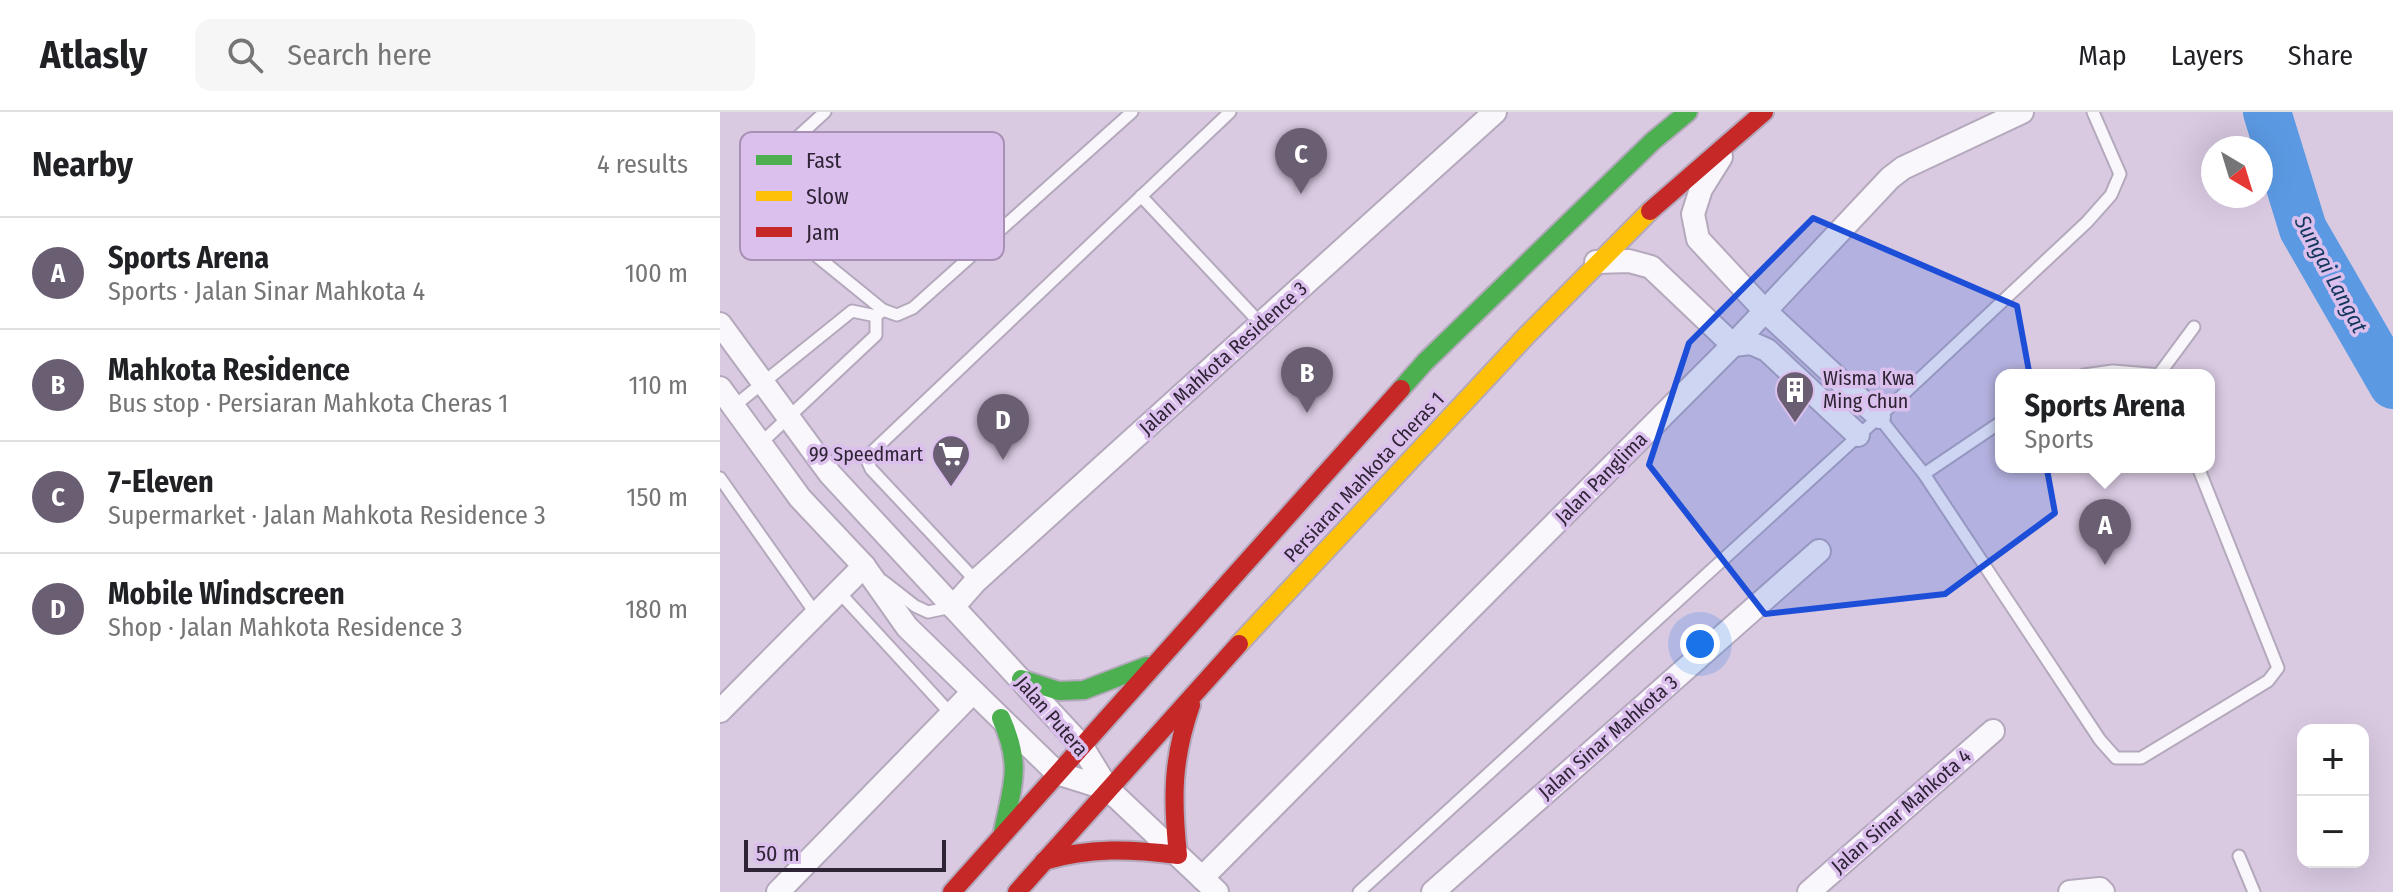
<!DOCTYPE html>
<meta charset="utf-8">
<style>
body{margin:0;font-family:"Fira Sans Condensed",sans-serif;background:#f6f6f6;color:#202124}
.controls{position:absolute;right:24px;bottom:24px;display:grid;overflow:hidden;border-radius:16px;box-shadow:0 8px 32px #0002}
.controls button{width:72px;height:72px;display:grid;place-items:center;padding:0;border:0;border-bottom:2px solid #e0e0e0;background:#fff;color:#202124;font:40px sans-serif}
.compass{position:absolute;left:1481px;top:24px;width:72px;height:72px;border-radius:50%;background:#fff;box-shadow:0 8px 32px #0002;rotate:142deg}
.scale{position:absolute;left:24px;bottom:20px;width:202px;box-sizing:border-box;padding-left:8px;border:4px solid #2f2435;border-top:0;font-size:22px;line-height:28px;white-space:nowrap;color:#2f2435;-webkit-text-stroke:6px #dbbfed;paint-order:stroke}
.you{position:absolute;left:980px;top:532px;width:28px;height:28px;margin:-20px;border:6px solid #fff;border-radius:50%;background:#1a73e8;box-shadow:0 0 0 12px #1a73e833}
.badge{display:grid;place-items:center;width:52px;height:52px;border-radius:50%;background:#6a5e72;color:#fff;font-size:26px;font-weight:700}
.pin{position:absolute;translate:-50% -66px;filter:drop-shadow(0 2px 4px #0008)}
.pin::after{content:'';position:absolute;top:42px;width:28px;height:24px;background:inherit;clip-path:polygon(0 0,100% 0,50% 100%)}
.popup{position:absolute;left:1275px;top:257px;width:220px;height:104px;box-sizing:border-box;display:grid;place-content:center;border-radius:16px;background:#fff;filter:drop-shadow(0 2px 6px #0005);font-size:26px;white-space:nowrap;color:#757577}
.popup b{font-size:30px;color:#202124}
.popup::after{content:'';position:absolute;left:50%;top:100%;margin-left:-16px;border:16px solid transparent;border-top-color:#fff}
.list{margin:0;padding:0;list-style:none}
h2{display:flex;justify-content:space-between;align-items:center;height:104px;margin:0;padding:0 32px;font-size:34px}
h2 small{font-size:26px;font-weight:400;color:#757577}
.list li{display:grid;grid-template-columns:52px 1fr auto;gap:24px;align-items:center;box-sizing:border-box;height:112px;padding:0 32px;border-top:2px solid #e0e0e0}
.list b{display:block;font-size:30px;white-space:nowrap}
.list p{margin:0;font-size:26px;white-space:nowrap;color:#757577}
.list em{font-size:26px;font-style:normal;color:#757577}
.icon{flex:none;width:44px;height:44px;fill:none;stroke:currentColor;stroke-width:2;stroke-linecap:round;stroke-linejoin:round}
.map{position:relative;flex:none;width:1673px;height:780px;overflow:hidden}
header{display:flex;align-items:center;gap:48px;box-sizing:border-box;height:112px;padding:0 40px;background:#fff;border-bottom:2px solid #e0e0e0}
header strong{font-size:38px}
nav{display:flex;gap:44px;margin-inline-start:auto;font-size:28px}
.search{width:560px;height:72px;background:#f6f6f6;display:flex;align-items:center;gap:20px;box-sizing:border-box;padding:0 28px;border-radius:16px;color:#757577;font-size:30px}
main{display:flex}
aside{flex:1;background:#fff}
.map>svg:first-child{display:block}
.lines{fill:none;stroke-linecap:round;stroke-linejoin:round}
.river{stroke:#5b9ae3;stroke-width:48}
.lane-casing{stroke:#b4a9bc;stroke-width:15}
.street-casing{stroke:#b4a9bc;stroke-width:26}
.fast-casing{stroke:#b4a9bc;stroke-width:22}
.slow-casing{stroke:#b4a9bc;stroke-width:22}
.jam-casing{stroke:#b4a9bc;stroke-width:22}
.lane{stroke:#f9f7fb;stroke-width:11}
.street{stroke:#f9f7fb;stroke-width:22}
.fast{stroke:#4caf50;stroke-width:18}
.slow{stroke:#ffc107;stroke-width:18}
.jam{stroke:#c62828;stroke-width:18}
.marked{fill:#1d4ed8;fill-opacity:0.2;stroke:#1d4ed8;stroke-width:6;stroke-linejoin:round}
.labels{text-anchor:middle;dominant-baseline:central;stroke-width:7;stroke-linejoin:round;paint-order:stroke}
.street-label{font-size:20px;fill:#2f2435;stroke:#dbbfed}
.poi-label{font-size:20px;fill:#2f2435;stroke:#dbbfed;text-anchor:start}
.water-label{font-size:22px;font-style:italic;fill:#13375c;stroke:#dbbfed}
.key{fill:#dbbfed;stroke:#a790b6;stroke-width:2}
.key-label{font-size:22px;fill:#2f2435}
</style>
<header>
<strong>Atlasly</strong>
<div class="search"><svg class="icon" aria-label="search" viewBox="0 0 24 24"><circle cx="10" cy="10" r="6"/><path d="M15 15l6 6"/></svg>Search here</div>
<nav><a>Map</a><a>Layers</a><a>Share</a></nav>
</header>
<main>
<aside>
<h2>Nearby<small>4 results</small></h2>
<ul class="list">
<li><span class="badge">A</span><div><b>Sports Arena</b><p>Sports · Jalan Sinar Mahkota 4</p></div><em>100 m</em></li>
<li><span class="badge">B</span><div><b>Mahkota Residence</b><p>Bus stop · Persiaran Mahkota Cheras 1</p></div><em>110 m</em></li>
<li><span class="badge">C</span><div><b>7-Eleven</b><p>Supermarket · Jalan Mahkota Residence 3</p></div><em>150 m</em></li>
<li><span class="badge">D</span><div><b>Mobile Windscreen</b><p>Shop · Jalan Mahkota Residence 3</p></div><em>180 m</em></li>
</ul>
</aside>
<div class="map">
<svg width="1673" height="780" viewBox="0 0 1673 780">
<rect width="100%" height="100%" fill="#d9cae2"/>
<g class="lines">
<path class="river" d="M1547,0L1583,117L1673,273"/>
<defs>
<g id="lane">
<path d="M105,0L36,63L31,84L45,102L163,198L177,203L193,196L412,0"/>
<path d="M421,84L541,212"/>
<path d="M1440,261L1474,215"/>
<path d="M1364,263L1393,259L1441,263"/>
<path d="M13,295L132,199L156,204"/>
<path d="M1159,305L1204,362L1380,628L1396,646H1421L1548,569L1558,556L1478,355"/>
<path d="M40,332L156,223V204L163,198"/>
<path d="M1204,362L1281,310"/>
<path d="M0,366L96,502"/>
<path d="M163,469L195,494L208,500L232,495"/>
<path d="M256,469L151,357L147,348L152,340L510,0"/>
<path d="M119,480L231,602"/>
<path d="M1519,744L1534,780"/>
<path d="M639,780L1159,305L1367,110L1391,83L1400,62L1373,0"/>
</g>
<g id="street">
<path d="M1001,45L981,77L973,102L978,127L1045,199L1159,305"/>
<path d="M876,150L909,149L931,155L1013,233L1031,231L1047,238L1138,323"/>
<path d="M0,212L110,362L361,633L388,677L497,780"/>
<path d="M0,276L80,386L144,454L187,515L337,661L388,677"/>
<path d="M233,495L256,469L775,0"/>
<path d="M0,599L144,454"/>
<path d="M482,766L1013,233L1170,66L1183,56L1302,0"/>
<path d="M58,780L253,580"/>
<path d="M713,780L1099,439"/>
<path d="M1089,780L1273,619"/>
<path d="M1350,780L1380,777L1383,780"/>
</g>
<g id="fast">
<path d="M681,277L705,250L933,29L968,0"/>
<path d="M301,567L339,579L364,578L427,554"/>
<path d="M281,606C302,653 293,672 283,719"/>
</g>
<path id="slow" d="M519,532L807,223L930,99"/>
<g id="jam">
<path d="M930,99L1044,0"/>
<path d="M324,749C370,735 411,737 458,743C452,687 452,647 471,593"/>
<path d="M232,780L681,277"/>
<path d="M297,780L519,532"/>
</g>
</defs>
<use href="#lane" class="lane-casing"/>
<use href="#street" class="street-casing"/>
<use href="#fast" class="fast-casing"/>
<use href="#slow" class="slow-casing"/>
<use href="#jam" class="jam-casing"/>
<use href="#lane" class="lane"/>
<use href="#street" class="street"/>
<use href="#fast" class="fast"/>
<use href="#slow" class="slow"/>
<use href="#jam" class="jam"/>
</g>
<path class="marked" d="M1093,106L1297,194L1335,401L1225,482L1045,502L929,353L969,231Z"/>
<defs>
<symbol id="building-pin" viewBox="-11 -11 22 30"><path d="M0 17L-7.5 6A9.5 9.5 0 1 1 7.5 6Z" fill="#6a5e72" stroke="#dbbfed"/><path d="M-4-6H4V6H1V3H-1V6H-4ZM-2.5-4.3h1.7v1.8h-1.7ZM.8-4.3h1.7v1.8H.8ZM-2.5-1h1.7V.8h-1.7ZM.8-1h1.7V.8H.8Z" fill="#fff"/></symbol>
<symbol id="supermarket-pin" viewBox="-11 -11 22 30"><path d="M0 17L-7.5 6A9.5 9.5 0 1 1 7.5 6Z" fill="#6a5e72" stroke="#dbbfed"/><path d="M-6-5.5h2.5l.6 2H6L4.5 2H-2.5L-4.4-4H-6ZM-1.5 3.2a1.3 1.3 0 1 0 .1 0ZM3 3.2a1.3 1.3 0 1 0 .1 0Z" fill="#fff"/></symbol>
</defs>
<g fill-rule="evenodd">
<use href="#building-pin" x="1053" y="256" width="44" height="60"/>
<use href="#supermarket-pin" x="209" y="320" width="44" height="60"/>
</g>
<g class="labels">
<g class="street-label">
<text transform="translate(503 246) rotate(-42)">Jalan Mahkota Residence 3</text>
<text transform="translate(644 365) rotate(-47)">Persiaran Mahkota Cheras 1</text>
<text transform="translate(881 366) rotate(-45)">Jalan Panglima</text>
<text transform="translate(332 604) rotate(49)">Jalan Putera</text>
<text transform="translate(888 625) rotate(-41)">Jalan Sinar Mahkota 3</text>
<text transform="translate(1181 699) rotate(-41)">Jalan Sinar Mahkota 4</text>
</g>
<g class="poi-label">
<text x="1103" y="266">Wisma Kwa<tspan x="1103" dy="23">Ming Chun</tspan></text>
<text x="203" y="342" text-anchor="end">99 Speedmart</text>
</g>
<g class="water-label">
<text transform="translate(1611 162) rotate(62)">Sungai Langat</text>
</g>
</g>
<rect x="20" y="20" width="264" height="128" rx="12" class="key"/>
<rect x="36" y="43" width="36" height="10" fill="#4caf50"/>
<rect x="36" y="79" width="36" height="10" fill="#ffc107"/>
<rect x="36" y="115" width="36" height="10" fill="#c62828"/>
<g class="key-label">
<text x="86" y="56">Fast</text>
<text x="86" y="92">Slow</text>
<text x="86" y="128">Jam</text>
</g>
</svg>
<div class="controls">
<button>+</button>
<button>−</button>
</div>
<svg class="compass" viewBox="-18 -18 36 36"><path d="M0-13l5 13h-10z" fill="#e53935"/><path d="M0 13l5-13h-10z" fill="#757577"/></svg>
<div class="scale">50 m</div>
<div class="you"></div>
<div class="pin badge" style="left:1385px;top:453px">A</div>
<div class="popup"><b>Sports Arena</b>Sports</div>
<div class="pin badge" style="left:587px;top:301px">B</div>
<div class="pin badge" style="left:581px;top:82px">C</div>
<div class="pin badge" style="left:283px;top:348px">D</div>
</div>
</main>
